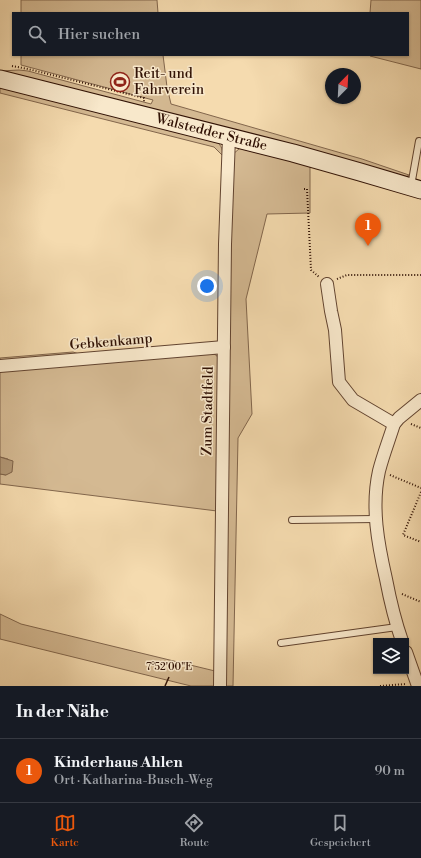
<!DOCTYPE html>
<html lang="de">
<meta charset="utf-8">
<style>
body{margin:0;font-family:"Libre Bodoni",serif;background:#20242c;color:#f1f3f6}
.controls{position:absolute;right:12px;bottom:12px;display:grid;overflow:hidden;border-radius:0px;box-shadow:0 1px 3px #0004}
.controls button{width:36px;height:36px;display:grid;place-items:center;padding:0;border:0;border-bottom:1px solid #363941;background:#171b24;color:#f1f3f6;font:20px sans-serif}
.compass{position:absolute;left:325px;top:68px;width:36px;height:36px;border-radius:50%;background:#171b24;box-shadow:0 1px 3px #0004;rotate:24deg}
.you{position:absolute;left:207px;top:286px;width:14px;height:14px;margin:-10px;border:3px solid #fff;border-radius:50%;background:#1a73e8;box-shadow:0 0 0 6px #1a73e833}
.badge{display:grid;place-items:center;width:26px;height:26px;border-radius:50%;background:#ea580c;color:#fff;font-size:13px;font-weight:700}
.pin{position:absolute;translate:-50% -33px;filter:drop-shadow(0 1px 2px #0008)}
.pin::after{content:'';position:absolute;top:21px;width:14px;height:12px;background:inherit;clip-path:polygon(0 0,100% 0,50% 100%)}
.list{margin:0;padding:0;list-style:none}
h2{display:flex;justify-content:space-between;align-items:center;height:52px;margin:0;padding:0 16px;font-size:17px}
h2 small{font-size:13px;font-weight:400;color:#9ea1a6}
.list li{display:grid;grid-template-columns:26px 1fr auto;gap:12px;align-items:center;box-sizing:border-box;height:64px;padding:0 16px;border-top:1px solid #363941}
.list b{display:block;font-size:15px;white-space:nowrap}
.list p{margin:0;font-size:13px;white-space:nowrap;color:#9ea1a6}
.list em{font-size:13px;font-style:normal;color:#9ea1a6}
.icon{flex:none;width:22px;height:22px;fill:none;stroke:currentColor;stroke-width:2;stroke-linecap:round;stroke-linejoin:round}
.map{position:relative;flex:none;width:421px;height:686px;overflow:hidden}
.search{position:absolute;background:#171b24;box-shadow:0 1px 3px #0004;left:12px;right:12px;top:12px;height:44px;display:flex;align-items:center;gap:10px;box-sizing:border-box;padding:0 14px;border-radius:0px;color:#9ea1a6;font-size:15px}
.sheet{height:116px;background:#171b24}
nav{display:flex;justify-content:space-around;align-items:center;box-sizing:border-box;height:56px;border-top:1px solid #363941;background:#171b24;font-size:11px;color:#9ea1a6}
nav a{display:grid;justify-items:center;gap:2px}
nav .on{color:#ea580c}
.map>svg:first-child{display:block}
.green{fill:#d4b992;stroke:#82664c}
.water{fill:#b29775;stroke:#7e6248}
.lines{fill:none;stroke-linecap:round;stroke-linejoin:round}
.lane-casing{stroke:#624430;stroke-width:8}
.street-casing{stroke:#624430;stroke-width:14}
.secondary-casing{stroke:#311205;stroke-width:19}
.path{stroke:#311205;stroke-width:2;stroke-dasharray:1 2;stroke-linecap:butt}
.lane{stroke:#f8e8cb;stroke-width:6}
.street{stroke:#f8e8cb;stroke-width:12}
.secondary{stroke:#f8e8cb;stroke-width:17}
.ticks{fill:none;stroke:#311205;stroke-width:1.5}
.labels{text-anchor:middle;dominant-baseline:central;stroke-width:3;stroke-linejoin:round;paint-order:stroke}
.poi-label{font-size:14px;fill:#311205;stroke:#f8e8cb;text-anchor:start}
.street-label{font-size:14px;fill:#311205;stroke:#f8e8cb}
.ticks-label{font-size:10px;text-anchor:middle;fill:#311205;stroke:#f8e8cb;stroke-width:3;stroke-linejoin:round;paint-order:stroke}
</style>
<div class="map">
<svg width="421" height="686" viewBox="0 0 421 686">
<rect width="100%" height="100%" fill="#f5dbaf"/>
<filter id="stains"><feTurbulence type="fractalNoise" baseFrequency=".005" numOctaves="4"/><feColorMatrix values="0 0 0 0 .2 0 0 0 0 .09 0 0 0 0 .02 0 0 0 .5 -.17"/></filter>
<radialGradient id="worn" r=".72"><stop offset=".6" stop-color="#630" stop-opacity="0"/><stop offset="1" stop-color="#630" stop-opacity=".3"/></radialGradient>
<g class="green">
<path d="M21,0H157L158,13H21Z"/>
<path d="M371,0H421V69L370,56V55H408V13H370Z"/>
<path d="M21,55H163L167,87L171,104L362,159L409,175L404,178L0,71L19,70L28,71L151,104L153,100L21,65Z"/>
<path d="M0,84L214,139C220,144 223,148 223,156L214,147L0,93Z"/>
<path d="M249,147L310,164V213L267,214L246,299L252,414L238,438L233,686H224L232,155L240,148Z"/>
<path d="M73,352L82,355L0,362V358Z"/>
<path d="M208,352L216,355L219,359L217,511L0,484V474L6,475L8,459L0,457V369Z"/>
<path d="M0,614L21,624L215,671V686H191L0,639Z"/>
</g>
<path class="water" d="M0,457L13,461L12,472L6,475L0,474Z"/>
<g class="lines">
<defs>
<g id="lane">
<path d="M411,186L419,141"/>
<path d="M292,520L376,519"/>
<path d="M281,643L397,627"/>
</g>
<g id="street">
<path d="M327,284L331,311L335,330L339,382L353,400L394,424"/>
<path d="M0,366L224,347"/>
<path d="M402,641C395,621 390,600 386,579C378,544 371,507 379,471C383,455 389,440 394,424L399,418L421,400"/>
<path d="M406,652L418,686"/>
<path d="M220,686L225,244L229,137"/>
</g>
<g id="secondary">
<path id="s1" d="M0,79L293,153L360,172L421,190"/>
</g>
</defs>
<use href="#lane" class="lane-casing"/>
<use href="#street" class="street-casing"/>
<use href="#secondary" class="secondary-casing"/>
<g class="path">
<path d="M12,66L28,69L144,98V102"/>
<path d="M304,189H307L311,270L319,277"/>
<path d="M337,279L347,275H421"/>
<path d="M411,424L421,428"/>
<path d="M390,475L421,488"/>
<path d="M421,492L403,535L421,542"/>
<path d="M402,594L421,602"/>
<path d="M380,686L406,684"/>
</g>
<use href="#lane" class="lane"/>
<use href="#street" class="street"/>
<use href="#secondary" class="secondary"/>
</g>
<path class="ticks" d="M165,686L169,677"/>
<defs>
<symbol id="stadium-ring" viewBox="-11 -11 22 22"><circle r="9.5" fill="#f8e8cb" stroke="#8f2418" stroke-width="1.5"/><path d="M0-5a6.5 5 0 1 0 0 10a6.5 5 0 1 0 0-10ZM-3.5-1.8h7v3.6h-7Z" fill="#8f2418"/></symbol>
</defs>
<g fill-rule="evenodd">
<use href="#stadium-ring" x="109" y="71" width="22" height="22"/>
</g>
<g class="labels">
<g class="poi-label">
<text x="134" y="74">Reit- und<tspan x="134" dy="16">Fahrverein</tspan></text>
</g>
<g class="street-label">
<text stroke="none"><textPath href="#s1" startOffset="218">Walstedder Straße</textPath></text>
<text transform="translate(111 342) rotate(-5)">Gebkenkamp</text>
<text transform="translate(208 411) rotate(-89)">Zum Stadtfeld</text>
</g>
</g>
<g class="ticks-label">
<text x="169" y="670">7°52'00"E</text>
</g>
<rect width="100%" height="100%" filter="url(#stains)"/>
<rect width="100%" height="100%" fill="url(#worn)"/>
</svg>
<div class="controls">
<button><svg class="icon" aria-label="layers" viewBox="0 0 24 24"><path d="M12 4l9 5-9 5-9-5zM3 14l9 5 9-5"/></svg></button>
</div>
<svg class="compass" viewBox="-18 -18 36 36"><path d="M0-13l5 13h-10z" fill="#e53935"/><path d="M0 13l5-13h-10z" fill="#9ea1a6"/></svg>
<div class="you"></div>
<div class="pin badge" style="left:368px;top:246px">1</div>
<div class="search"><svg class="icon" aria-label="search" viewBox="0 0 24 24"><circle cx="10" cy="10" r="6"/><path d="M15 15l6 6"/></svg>Hier suchen</div>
</div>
<section class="sheet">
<h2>In der Nähe<small></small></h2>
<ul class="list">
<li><span class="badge">1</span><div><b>Kinderhaus Ahlen</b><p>Ort · Katharina-Busch-Weg</p></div><em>90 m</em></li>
</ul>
</section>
<nav>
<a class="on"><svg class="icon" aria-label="map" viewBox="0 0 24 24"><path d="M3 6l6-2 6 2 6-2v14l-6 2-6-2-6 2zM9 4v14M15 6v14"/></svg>Karte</a>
<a><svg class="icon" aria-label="directions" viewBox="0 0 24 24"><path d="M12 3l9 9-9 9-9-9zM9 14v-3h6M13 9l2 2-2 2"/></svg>Route</a>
<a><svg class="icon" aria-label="saved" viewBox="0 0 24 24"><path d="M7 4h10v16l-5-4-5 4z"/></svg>Gespeichert</a>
</nav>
